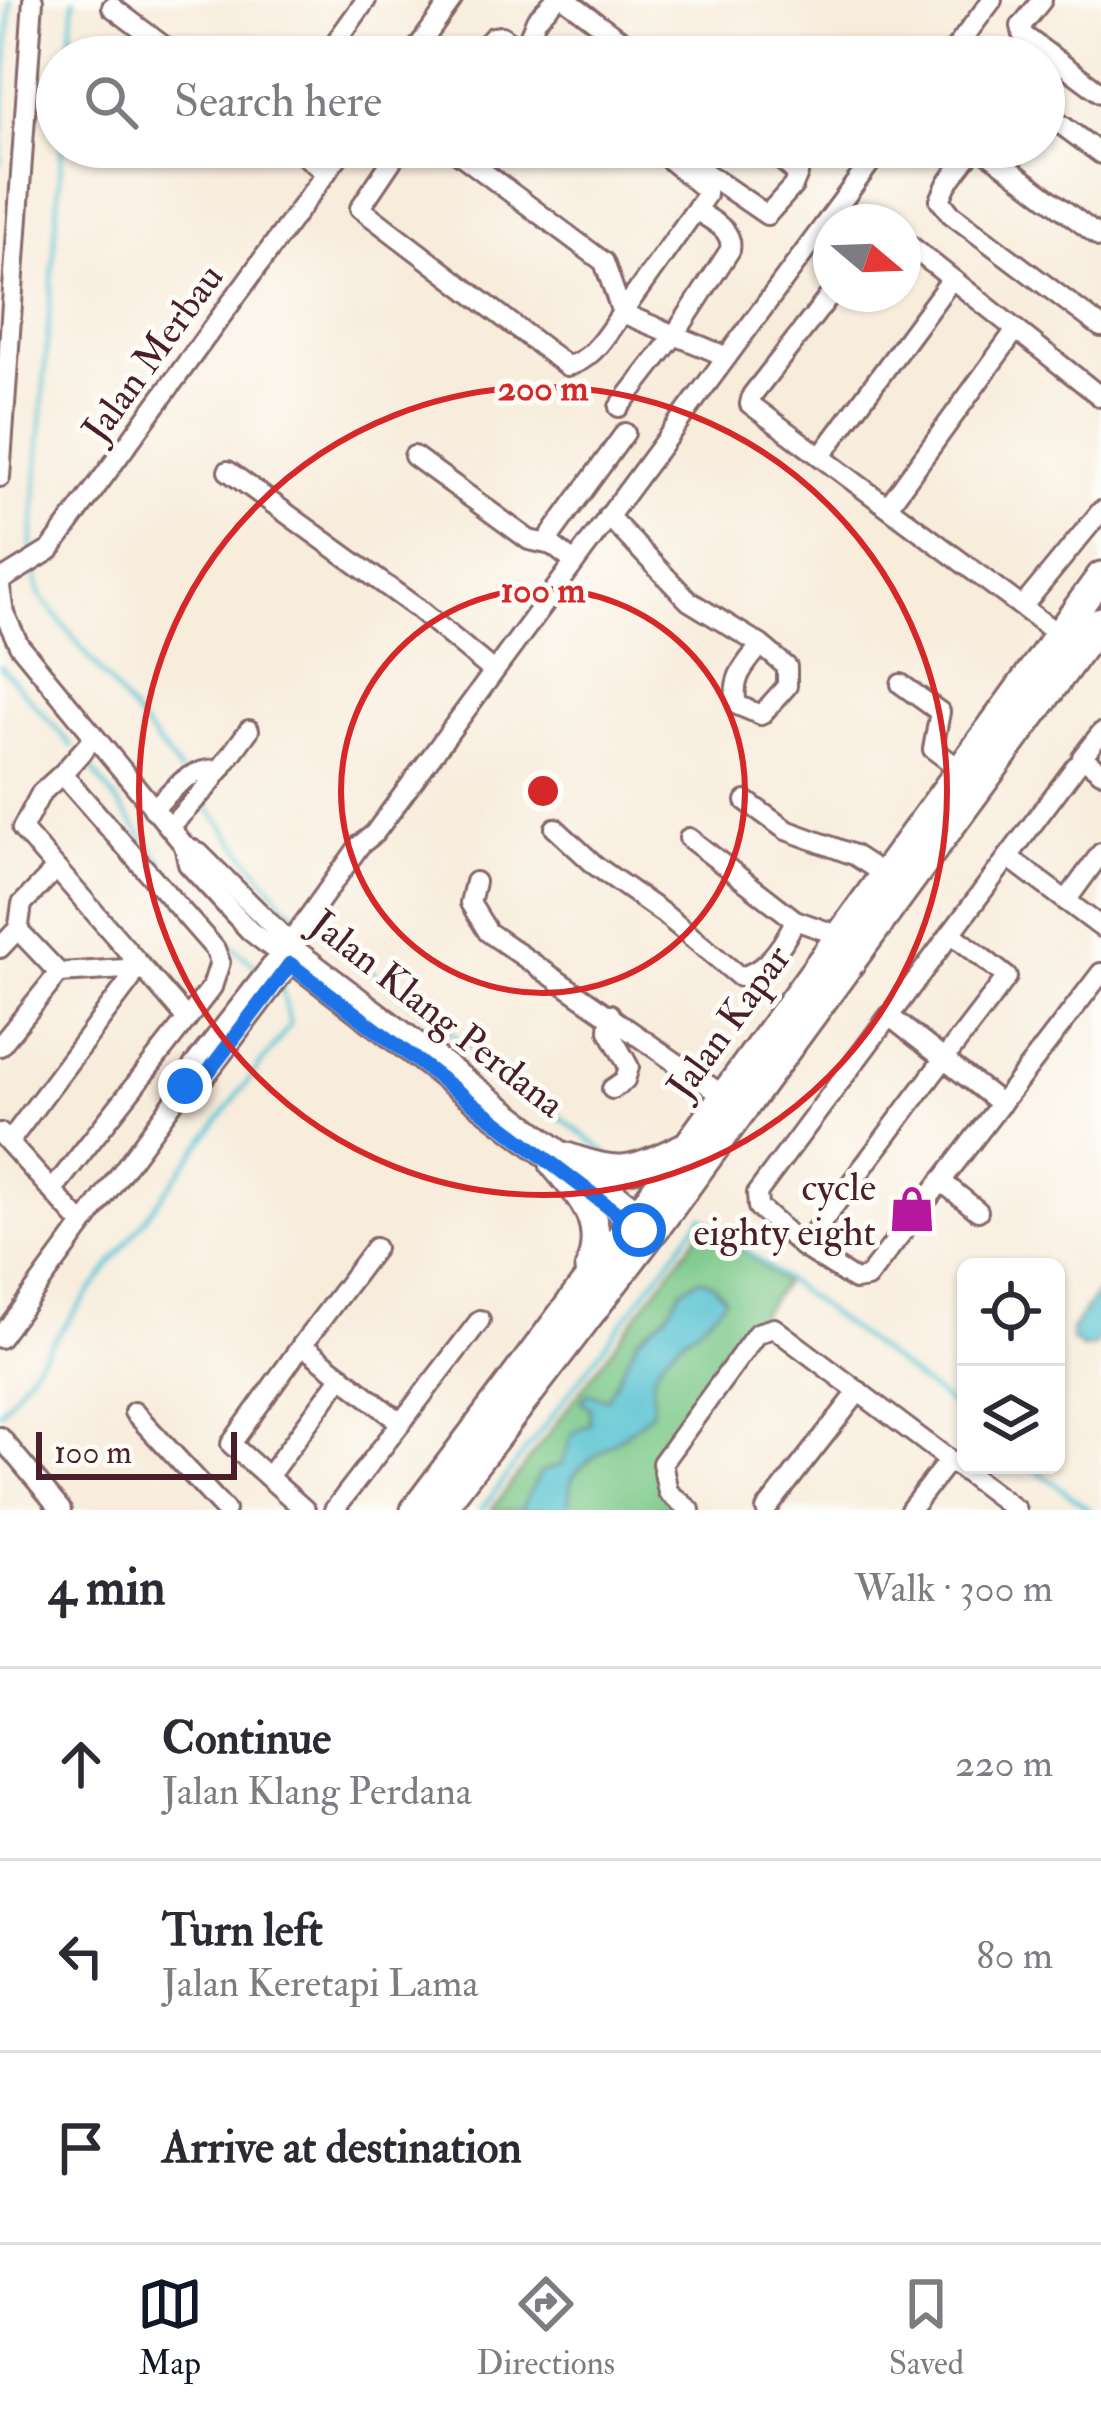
<!DOCTYPE html>
<meta charset="utf-8">
<style>
body{margin:0;font-family:"IM FELL Double Pica",serif;background:#f7f7f7;color:#2b2b33}
.controls{position:absolute;right:36px;bottom:36px;display:grid;overflow:hidden;border-radius:18px;box-shadow:0 3px 9px #0004}
.controls button{width:108px;height:108px;display:grid;place-items:center;padding:0;border:0;border-bottom:3px solid #e1e1e2;background:#fff;color:#2b2b33;font:60px sans-serif}
.compass{position:absolute;left:813px;top:204px;width:108px;height:108px;border-radius:50%;background:#fff;box-shadow:0 3px 9px #0004;rotate:109deg}
.scale{position:absolute;left:36px;bottom:30px;width:201px;box-sizing:border-box;padding-left:12px;border:6px solid #4a1f2b;border-top:0;font-size:33px;line-height:42px;white-space:nowrap;color:#4a1f2b;-webkit-text-stroke:9px #fdfcf7;paint-order:stroke}
.stop{position:absolute;width:36px;height:36px;margin:-27px;border:9px solid #1a73e8;border-radius:50%;background:#fff}
.stop.end{background:#1a73e8;border-color:#fff;box-shadow:0 3px 12px #0008}
.list{margin:0;padding:0;list-style:none}
h2{display:flex;justify-content:space-between;align-items:center;height:156px;margin:0;padding:0 48px;font-size:51px}
h2 small{font-size:39px;font-weight:400;color:#7c7c81}
.list li{display:grid;grid-template-columns:78px 1fr auto;gap:36px;align-items:center;box-sizing:border-box;height:192px;padding:0 48px;border-top:3px solid #e1e1e2}
.list b{display:block;font-size:45px;white-space:nowrap}
.list p{margin:0;font-size:39px;white-space:nowrap;color:#7c7c81}
.list em{font-size:39px;font-style:normal;color:#7c7c81}
.icon{flex:none;width:66px;height:66px;fill:none;stroke:currentColor;stroke-width:2;stroke-linecap:round;stroke-linejoin:round}
.map{position:relative;flex:none;width:1101px;height:1510px;overflow:hidden}
.search{position:absolute;background:#fff;box-shadow:0 3px 9px #0004;left:36px;right:36px;top:36px;height:132px;display:flex;align-items:center;gap:30px;box-sizing:border-box;padding:0 42px;border-radius:66px;color:#7c7c81;font-size:45px}
.sheet{height:732px;background:#fff}
nav{display:flex;justify-content:space-around;align-items:center;box-sizing:border-box;height:168px;border-top:3px solid #e1e1e2;background:#fff;font-size:33px;color:#7c7c81}
nav a{display:grid;justify-items:center;gap:6px}
nav .on{color:#111827}
.map>svg:first-child{display:block}
.green{fill:#78c787;stroke:#617359;stroke-width:3}
.water{fill:#57c3d2;stroke:#50717e;stroke-width:3}
.lines{fill:none;stroke-linecap:round;stroke-linejoin:round}
.stream{stroke:#57c3d2;stroke-width:4.5}
.minor-casing{stroke:#876769;stroke-width:24}
.highway-casing{stroke:#876769;stroke-width:33}
.minor{stroke:#fff;stroke-width:18}
.highway{stroke:#fff;stroke-width:27}
.route{stroke:#1a73e8;stroke-width:15}
.ring{fill:none;stroke:#d62828;stroke-width:6}
.labels{text-anchor:middle;dominant-baseline:central;stroke-width:10;stroke-linejoin:round;paint-order:stroke}
.street-label{font-size:39px;fill:#4a1f2b;stroke:#fdfcf7}
.poi-label{font-size:39px;fill:#4a1f2b;stroke:#fdfcf7;text-anchor:end}
.centre{fill:#d62828;stroke:#fdfcf7;stroke-width:6}
.ring-label{font-size:36px;text-anchor:middle;font-weight:bold;fill:#d62828;stroke:#fdfcf7;stroke-width:10;stroke-linejoin:round;paint-order:stroke}
</style>
<div class="map">
<svg width="1101" height="1510" viewBox="0 0 1101 1510">
<rect width="100%" height="100%" fill="#fdfcf7"/>
<filter id="ink" filterUnits="userSpaceOnUse"><feTurbulence type="fractalNoise" baseFrequency=".00833" numOctaves="2"/><feDisplacementMap in="SourceGraphic" scale="24" xChannelSelector="R" yChannelSelector="G"/><feConvolveMatrix kernelMatrix="1 2 1 2 8 2 1 2 1" color-interpolation-filters="sRGB"/></filter>
<filter id="wash" filterUnits="userSpaceOnUse"><feTurbulence type="fractalNoise" baseFrequency=".004" numOctaves="4" result="noise"/><feDisplacementMap in="SourceGraphic" scale="48" xChannelSelector="R" yChannelSelector="G"/><feGaussianBlur stdDeviation="2.7" result="paint"/><feColorMatrix in="noise" values="0 0 0 0 0 0 0 0 0 0 0 0 0 0 0 0 0 1.4 0 .05"/><feComposite in="paint" operator="in"/></filter>
<g filter="url(#wash)">
<rect width="100%" height="100%" fill="#f8ecdb"/>
<path class="green" d="M707,1222L784,1283L655,1453L666,1499L679,1510H491Z"/>
<g class="water">
<path d="M700,1279L712,1283L725,1298C708,1326 664,1345 654,1374C650,1386 655,1400 651,1412C635,1432 576,1463 571,1482C568,1492 571,1499 566,1510H520L541,1472L562,1464L572,1434L590,1424V1408L581,1401L588,1393L607,1399L638,1338L667,1314L682,1289Z"/>
<path d="M1101,1288V1338L1093,1347L1082,1348L1072,1341L1071,1330Z"/>
</g>
<g class="lines">
<g class="stream">
<path d="M69,57L74,0"/>
<path d="M0,164L11,0"/>
<path d="M31,554L62,147"/>
<path d="M33,565L39,594L181,773"/>
<path d="M0,666L72,746"/>
<path d="M89,765L218,936L260,969"/>
<path d="M203,801L286,906L300,916"/>
<path d="M309,923L608,1154"/>
<path d="M0,1412L290,1025L282,988"/>
<path d="M1030,1465L1090,1510"/>
<path d="M481,1510L702,1217L966,1416"/>
</g>
</g>
</g>
<g filter="url(#ink)">
<g class="lines">
<defs>
<g id="minor">
<path d="M567,0L643,57"/>
<path d="M1042,0L1021,26L1023,35L1101,93"/>
<path d="M112,7L178,57"/>
<path d="M325,57L366,0"/>
<path d="M411,57L452,0"/>
<path d="M474,57L493,37L502,36L532,57"/>
<path d="M554,57L529,37L536,20L555,0"/>
<path d="M949,57L992,0"/>
<path d="M1044,112L1101,154"/>
<path d="M294,147L326,173"/>
<path d="M401,147L360,208L567,366C593,361 607,333 622,313L725,356"/>
<path d="M450,147L604,262L622,313L706,195V190L654,147"/>
<path d="M975,147L947,184L940,200L951,214L1101,327"/>
<path d="M980,147L1101,238"/>
<path d="M694,165L767,215L793,186L798,174L766,147"/>
<path d="M903,240L1101,397"/>
<path d="M831,294L752,395L750,404L1058,634"/>
<path d="M619,407L674,336L730,250C734,229 711,221 696,210"/>
<path d="M414,456L529,540L552,545L574,562"/>
<path d="M821,456L951,280"/>
<path d="M228,471L417,608L493,671"/>
<path d="M0,477L33,0"/>
<path d="M888,506L1015,331"/>
<path d="M608,516L689,601L761,645L787,667V686L761,715L737,705C731,678 744,666 761,645"/>
<path d="M546,542L625,433"/>
<path d="M0,581L50,550L345,147"/>
<path d="M0,587L4,613L19,645L184,845L199,853L299,952L650,1218"/>
<path d="M1023,606L1101,511"/>
<path d="M901,684L940,712L933,749L961,770"/>
<path d="M1101,733L1082,757L1101,772"/>
<path d="M62,774L41,793L22,829L187,1019"/>
<path d="M746,801L786,830L854,855L885,875"/>
<path d="M153,809C176,787 187,769 221,769"/>
<path d="M170,827L208,786L249,730"/>
<path d="M555,828L596,866L664,914L740,977C767,971 784,944 795,920"/>
<path d="M689,838L795,920L840,936"/>
<path d="M184,845L188,864L250,931L639,1229"/>
<path d="M1008,857L1101,927"/>
<path d="M475,882L470,903L488,932L724,1096"/>
<path d="M1066,901L1101,853"/>
<path d="M18,932L22,904L56,869"/>
<path d="M0,948L15,932L21,933L59,973L0,1046"/>
<path d="M896,1007L1076,766"/>
<path d="M610,1014L609,1031L629,1067L625,1080L612,1089"/>
<path d="M951,1050L1007,977L951,933"/>
<path d="M185,1086L206,1075L294,959"/>
<path d="M1001,1104L889,1016L757,1193L758,1207L803,1247L855,1280L867,1278L1101,973"/>
<path d="M0,1133L83,1225"/>
<path d="M9,1142L131,979V973L125,969L59,973"/>
<path d="M941,1181L978,1211"/>
<path d="M52,1191L212,987L220,962L215,949L62,774L93,739"/>
<path d="M803,1247L944,1059"/>
<path d="M0,1338L185,1086L193,1066L297,933L360,845L374,834L882,147"/>
<path d="M302,1345L375,1248"/>
<path d="M134,1412L225,1510"/>
<path d="M0,1437L61,1510"/>
<path d="M268,1477L342,1376"/>
<path d="M305,1510L231,1444L302,1345L401,1423"/>
<path d="M334,1510L480,1320"/>
<path d="M690,1510L668,1492L662,1463L757,1333L774,1328L1016,1510"/>
<path d="M766,1510L859,1391"/>
<path d="M910,1510L949,1460"/>
</g>
<g id="highway">
<path d="M567,1157C622,1176 630,1172 682,1148"/>
<path d="M554,1164C584,1200 607,1222 589,1270"/>
<path d="M415,1510L640,1211L1101,576"/>
<path d="M440,1510L661,1221L1101,621"/>
</g>
</defs>
<use href="#minor" class="minor-casing"/>
<use href="#highway" class="highway-casing"/>
<use href="#minor" class="minor"/>
<use href="#highway" class="highway"/>
</g>
</g>
<g class="lines" filter="url(#ink)">
<path class="route" d="M185,1086L206,1075L290,964L639,1230"/>
</g>
<g class="ring">
<circle cx="543" cy="791" r="202"/>
<circle cx="543" cy="791" r="404"/>
</g>
<defs>
<symbol id="shop-bare" viewBox="-9 -9 18 18"><path d="M-5-2.5h2.3a2.7 3.5 0 0 1 5.4 0H5L5.5 6h-11ZM-1.5-2.5h3a1.5 2.3 0 0 0-3 0Z" fill="#b5179e" stroke="#fdfcf7" stroke-width="2.5" paint-order="stroke"/></symbol>
</defs>
<g fill-rule="evenodd">
<use href="#shop-bare" x="879" y="1176" width="66" height="66"/>
</g>
<g class="labels">
<g class="street-label">
<text transform="translate(153 353) rotate(-54)">Jalan Merbau</text>
<text transform="translate(437 1014) rotate(38)">Jalan Klang Perdana</text>
<text transform="translate(729 1022) rotate(-54)">Jalan Kapar</text>
</g>
<g class="poi-label">
<text x="876" y="1187">cycle<tspan x="876" dy="45">eighty eight</tspan></text>
</g>
</g>
<circle cx="543" cy="791" r="18" class="centre"/>
<g class="ring-label">
<text x="543" y="400">200 m</text>
<text x="543" y="602">100 m</text>
</g>
</svg>
<div class="controls">
<button><svg class="icon" aria-label="locate" viewBox="0 0 24 24"><circle cx="12" cy="12" r="6"/><path d="M12 2v4M12 18v4M2 12h4M18 12h4"/></svg></button>
<button><svg class="icon" aria-label="layers" viewBox="0 0 24 24"><path d="M12 4l9 5-9 5-9-5zM3 14l9 5 9-5"/></svg></button>
</div>
<svg class="compass" viewBox="-18 -18 36 36"><path d="M0-13l5 13h-10z" fill="#e53935"/><path d="M0 13l5-13h-10z" fill="#7c7c81"/></svg>
<div class="scale">100 m</div>
<div class="stop" style="left:639px;top:1230px"></div>
<div class="stop end" style="left:185px;top:1086px"></div>
<div class="search"><svg class="icon" aria-label="search" viewBox="0 0 24 24"><circle cx="10" cy="10" r="6"/><path d="M15 15l6 6"/></svg>Search here</div>
</div>
<section class="sheet">
<h2>4 min<small>Walk · 300 m</small></h2>
<ul class="list">
<li><svg class="icon" aria-label="ahead" viewBox="0 0 24 24"><path d="M12 20V5M6 11l6-6 6 6"/></svg><div><b>Continue</b><p>Jalan Klang Perdana</p></div><em>220 m</em></li>
<li><svg class="icon" aria-label="left" viewBox="0 0 24 24"><path d="M17 20v-9H6M10 6l-5 5 5 5"/></svg><div><b>Turn left</b><p>Jalan Keretapi Lama</p></div><em>80 m</em></li>
<li><svg class="icon" aria-label="arrive" viewBox="0 0 24 24"><path d="M6 21V4h12l-3 4 3 4H6"/></svg><div><b>Arrive at destination</b></div></li>
</ul>
</section>
<nav>
<a class="on"><svg class="icon" aria-label="map" viewBox="0 0 24 24"><path d="M3 6l6-2 6 2 6-2v14l-6 2-6-2-6 2zM9 4v14M15 6v14"/></svg>Map</a>
<a><svg class="icon" aria-label="directions" viewBox="0 0 24 24"><path d="M12 3l9 9-9 9-9-9zM9 14v-3h6M13 9l2 2-2 2"/></svg>Directions</a>
<a><svg class="icon" aria-label="saved" viewBox="0 0 24 24"><path d="M7 4h10v16l-5-4-5 4z"/></svg>Saved</a>
</nav>
